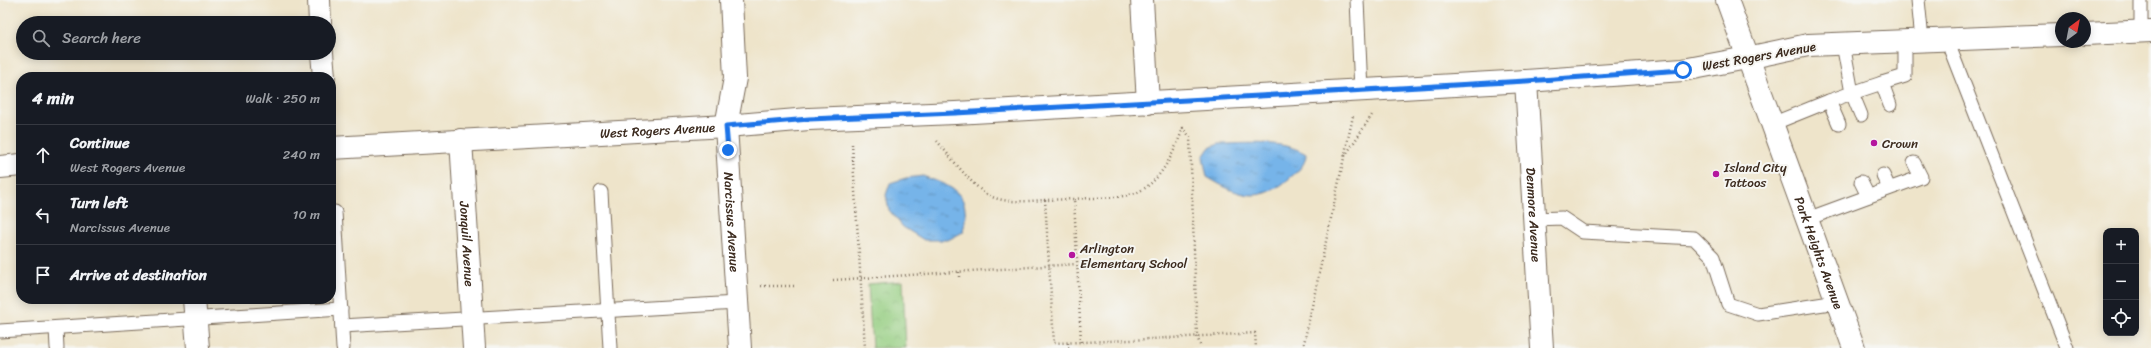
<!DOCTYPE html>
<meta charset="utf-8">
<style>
body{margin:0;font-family:Sriracha,sans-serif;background:#242831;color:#f1f3f6}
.controls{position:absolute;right:12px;bottom:12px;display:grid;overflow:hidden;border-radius:8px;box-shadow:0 2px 10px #0003}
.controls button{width:36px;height:36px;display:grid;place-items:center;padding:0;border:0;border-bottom:1px solid #363941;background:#171b24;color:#f1f3f6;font:20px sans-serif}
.compass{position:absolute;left:2055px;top:12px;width:36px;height:36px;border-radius:50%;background:#171b24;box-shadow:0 2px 10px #0003;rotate:32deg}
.stop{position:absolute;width:12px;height:12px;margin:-9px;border:3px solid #1a73e8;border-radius:50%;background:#fff}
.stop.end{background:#1a73e8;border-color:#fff;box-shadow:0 1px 4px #0008}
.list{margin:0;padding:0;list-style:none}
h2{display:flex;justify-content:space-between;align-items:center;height:52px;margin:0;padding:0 16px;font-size:17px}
h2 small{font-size:13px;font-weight:400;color:#9ea1a6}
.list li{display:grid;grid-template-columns:26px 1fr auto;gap:12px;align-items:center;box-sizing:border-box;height:60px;padding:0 16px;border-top:1px solid #363941}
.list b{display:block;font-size:15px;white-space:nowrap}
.list p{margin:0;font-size:13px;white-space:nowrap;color:#9ea1a6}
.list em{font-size:13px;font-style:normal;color:#9ea1a6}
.icon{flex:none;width:22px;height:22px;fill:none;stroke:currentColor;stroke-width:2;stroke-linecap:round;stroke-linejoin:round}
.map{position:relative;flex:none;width:2151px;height:348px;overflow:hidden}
.search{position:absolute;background:#171b24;box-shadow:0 2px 10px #0003;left:16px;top:16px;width:320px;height:44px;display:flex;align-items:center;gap:10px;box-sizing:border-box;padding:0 14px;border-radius:22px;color:#9ea1a6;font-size:15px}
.panel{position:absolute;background:#171b24;box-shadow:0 2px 10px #0003;left:16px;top:72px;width:320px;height:232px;border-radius:16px}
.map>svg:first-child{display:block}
.park{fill:url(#park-crowns);stroke:#687c50}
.water{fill:url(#water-ripples);stroke:#586f84}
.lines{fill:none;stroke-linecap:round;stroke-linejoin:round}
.service-casing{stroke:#7a6b5a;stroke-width:15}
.minor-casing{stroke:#7a6b5a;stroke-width:24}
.tertiary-casing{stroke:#7a6b5a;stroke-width:24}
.secondary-casing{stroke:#7a6b5a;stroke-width:24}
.path{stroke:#7a6b5a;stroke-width:2.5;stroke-dasharray:1 3;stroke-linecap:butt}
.service{stroke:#fff;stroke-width:13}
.minor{stroke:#fff;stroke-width:22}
.tertiary{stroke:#fff;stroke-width:22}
.secondary{stroke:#fff;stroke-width:22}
.route{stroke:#1a73e8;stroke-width:5}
.poi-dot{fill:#b5179e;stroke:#f6f6f2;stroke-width:1.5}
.labels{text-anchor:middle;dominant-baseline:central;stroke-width:4;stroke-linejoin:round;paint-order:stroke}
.street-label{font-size:13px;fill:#3b2a1e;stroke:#f6f6f2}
.poi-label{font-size:13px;fill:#3b2a1e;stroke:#f6f6f2;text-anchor:start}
</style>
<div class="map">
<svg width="2151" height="348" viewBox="0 0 2151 348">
<defs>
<pattern id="park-crowns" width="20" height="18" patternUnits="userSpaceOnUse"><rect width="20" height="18" fill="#95ce81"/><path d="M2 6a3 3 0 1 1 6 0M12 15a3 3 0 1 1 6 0" fill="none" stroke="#81b16f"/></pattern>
<pattern id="water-ripples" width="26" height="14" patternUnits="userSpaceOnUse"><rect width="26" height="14" fill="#76b4e9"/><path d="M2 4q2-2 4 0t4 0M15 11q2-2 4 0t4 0" fill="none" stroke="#6293bc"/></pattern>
</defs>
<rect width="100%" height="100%" fill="#f6f6f2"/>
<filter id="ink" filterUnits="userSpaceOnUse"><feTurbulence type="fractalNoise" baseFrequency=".025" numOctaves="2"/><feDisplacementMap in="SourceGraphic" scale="8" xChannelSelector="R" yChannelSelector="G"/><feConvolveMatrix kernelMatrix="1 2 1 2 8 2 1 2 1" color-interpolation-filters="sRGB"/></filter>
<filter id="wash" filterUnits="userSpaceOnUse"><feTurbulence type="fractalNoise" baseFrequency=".012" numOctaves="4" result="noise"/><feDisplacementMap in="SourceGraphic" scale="16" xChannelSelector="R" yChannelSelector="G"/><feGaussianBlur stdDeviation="0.9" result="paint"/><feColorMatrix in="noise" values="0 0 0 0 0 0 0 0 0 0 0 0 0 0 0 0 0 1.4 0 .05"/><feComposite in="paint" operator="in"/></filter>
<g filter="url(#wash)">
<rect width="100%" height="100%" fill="#eee4ca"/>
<path class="park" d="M903,281L906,348H872L868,284Z"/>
<g class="water">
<path d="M1219,144C1246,144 1282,139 1306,154C1306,164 1299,170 1292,176C1261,205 1240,197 1207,177L1203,157L1209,148Z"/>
<path d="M923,176C955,188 972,193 963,232L948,240H924L903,227L889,210L886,195L890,183L906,178Z"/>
</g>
</g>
<g filter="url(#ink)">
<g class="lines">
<defs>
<g id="service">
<path d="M1357,0L1361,91"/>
<path d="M1918,0L1922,40"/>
<path d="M2141,0V32"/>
<path d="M1946,38L2067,348"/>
<path d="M1882,83L1905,76V41"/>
<path d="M1861,115L1852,93L1882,83L1890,105"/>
<path d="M1772,124L1829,101"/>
<path d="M1839,124L1829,101L1852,93L1843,44"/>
<path d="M1883,175L1889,188"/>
<path d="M1861,182L1868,196"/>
<path d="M601,192L610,348"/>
<path d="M335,212L343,348"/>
<path d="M1534,219L1562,218L1583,232L1694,238L1713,257L1728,304L1758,314L1837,302"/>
<path d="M1807,219L1921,177L1914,163"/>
<path d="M342,326L737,303"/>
<path d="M56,328L57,348"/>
<path d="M0,331L341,309"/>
</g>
<g id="minor">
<path d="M319,0L320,23"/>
<path id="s1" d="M731,0L735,78L726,126L740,348"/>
<path d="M1142,0L1148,103"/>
<path d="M2085,34L2151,31"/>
<path d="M322,53L324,77"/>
<path d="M1747,58L1808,45L2061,35"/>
<path id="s2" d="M1526,81L1542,348"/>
<path id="s3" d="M461,140L474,348"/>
<path d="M194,299L198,348"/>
</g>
<g id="tertiary">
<path id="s4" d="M331,148L726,126L809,119L955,113L1526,81L1683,70L1747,58"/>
<path d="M0,167L21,165"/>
</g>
<g id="secondary">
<path id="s5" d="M1727,0L1854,348"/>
</g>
</defs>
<use href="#service" class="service-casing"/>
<use href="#minor" class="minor-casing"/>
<use href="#tertiary" class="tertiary-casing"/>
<use href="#secondary" class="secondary-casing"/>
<g class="path">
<path d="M937,141C948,154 974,188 988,195C1005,204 1027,201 1045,200"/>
<path d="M852,144L865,348"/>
<path d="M1345,156L1372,115"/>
<path d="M1074,199C1093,197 1115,199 1132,194C1159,187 1175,151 1183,128L1190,137L1197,336L1201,348"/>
<path d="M959,272V280"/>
<path d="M833,280L1076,264"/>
<path d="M761,286H796"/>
<path d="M1081,342L1074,199L1045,200L1054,343C1121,341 1188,337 1255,333L1256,348"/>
<path d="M1068,343V348"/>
<path d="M1303,348L1353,116"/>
</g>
<use href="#service" class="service"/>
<use href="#minor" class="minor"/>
<use href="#tertiary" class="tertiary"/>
<use href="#secondary" class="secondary"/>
</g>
</g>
<g class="lines" filter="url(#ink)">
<path class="route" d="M728,150L726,126L809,119L955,113L1526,81L1683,70"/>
</g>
<g class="poi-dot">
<circle cx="1874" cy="143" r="4"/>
<circle cx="1716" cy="174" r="4"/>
<circle cx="1072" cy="255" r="4"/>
</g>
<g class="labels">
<g class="street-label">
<text transform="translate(1759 56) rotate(-10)">West Rogers Avenue</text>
<text stroke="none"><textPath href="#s4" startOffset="327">West Rogers Avenue</textPath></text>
<text stroke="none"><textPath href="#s2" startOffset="134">Denmore Avenue</textPath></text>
<text stroke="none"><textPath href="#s1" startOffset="223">Narcissus Avenue</textPath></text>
<text stroke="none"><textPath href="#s3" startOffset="104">Jonquil Avenue</textPath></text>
<text stroke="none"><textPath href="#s5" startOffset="269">Park Heights Avenue</textPath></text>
</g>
<g class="poi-label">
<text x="1882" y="143">Crown</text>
<text x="1724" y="167">Island City<tspan x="1724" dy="15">Tattoos</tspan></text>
<text x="1080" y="248">Arlington<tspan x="1080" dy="15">Elementary School</tspan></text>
</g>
</g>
</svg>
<div class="controls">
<button>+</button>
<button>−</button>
<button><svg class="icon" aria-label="locate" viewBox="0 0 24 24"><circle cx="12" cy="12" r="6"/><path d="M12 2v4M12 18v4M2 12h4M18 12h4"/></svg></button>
</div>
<svg class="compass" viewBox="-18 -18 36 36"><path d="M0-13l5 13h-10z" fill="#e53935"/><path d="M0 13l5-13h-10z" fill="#9ea1a6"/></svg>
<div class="stop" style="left:1683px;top:70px"></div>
<div class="stop end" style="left:728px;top:150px"></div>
<div class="search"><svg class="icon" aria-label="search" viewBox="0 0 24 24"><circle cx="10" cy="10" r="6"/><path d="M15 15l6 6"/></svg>Search here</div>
<section class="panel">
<h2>4 min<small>Walk · 250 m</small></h2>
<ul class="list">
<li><svg class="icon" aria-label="ahead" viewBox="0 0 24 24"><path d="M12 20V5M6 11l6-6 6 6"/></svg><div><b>Continue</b><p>West Rogers Avenue</p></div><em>240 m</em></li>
<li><svg class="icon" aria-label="left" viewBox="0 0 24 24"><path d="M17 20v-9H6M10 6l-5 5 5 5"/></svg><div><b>Turn left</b><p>Narcissus Avenue</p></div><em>10 m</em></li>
<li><svg class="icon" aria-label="arrive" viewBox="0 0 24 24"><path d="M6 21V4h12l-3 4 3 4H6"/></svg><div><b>Arrive at destination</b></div></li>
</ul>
</section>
</div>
